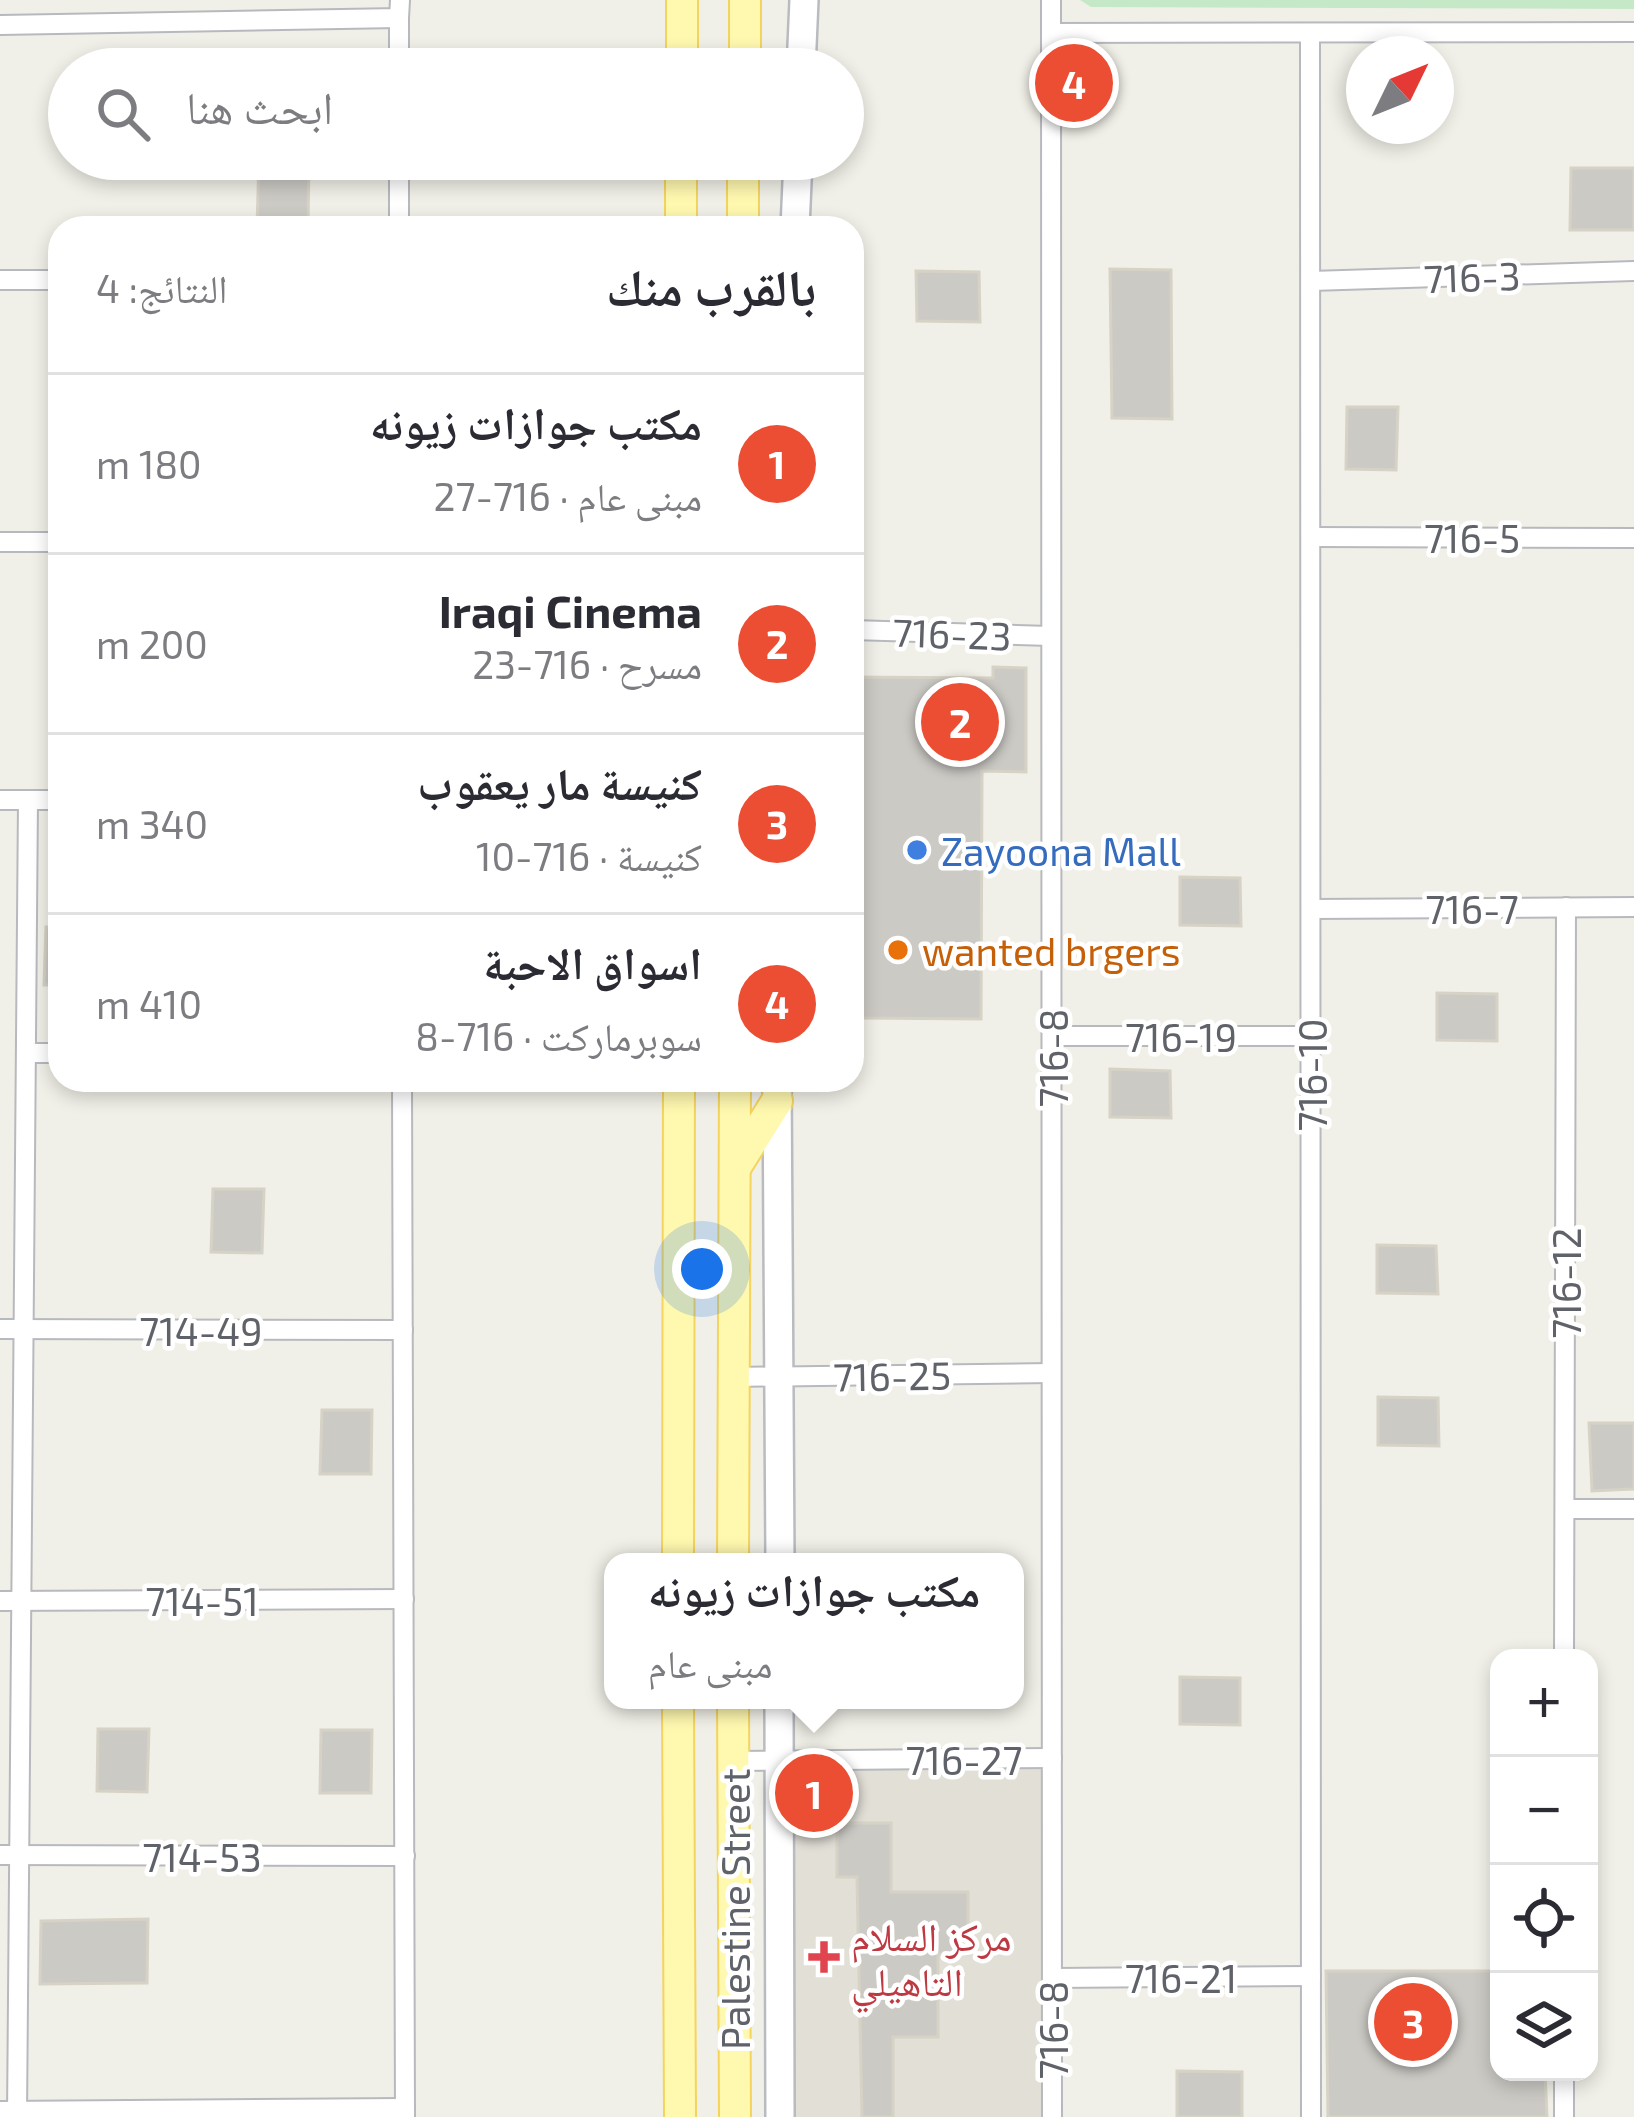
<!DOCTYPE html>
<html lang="ar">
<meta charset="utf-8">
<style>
body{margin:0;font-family:"Exo 2","Noto Naskh Arabic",sans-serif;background:#f7f7f7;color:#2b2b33;direction:rtl}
.controls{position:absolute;right:36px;bottom:36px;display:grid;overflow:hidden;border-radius:24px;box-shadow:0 6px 18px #0003}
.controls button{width:108px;height:108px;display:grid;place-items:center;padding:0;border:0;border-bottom:3px solid #e1e1e2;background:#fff;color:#2b2b33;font:60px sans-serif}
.compass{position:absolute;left:1346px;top:36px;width:108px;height:108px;border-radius:50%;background:#fff;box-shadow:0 6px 18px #0003;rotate:47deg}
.you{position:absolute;left:702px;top:1269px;width:42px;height:42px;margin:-30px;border:9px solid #fff;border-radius:50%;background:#1a73e8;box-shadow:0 0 0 18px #1a73e833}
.badge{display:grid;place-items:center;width:78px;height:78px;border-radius:50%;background:#ec4e33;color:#fff;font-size:39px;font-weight:700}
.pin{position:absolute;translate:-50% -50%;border:6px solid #fff;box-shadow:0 3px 12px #0006}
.popup{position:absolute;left:604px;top:1553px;width:420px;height:156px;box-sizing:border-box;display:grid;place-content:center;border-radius:24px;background:#fff;filter:drop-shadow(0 3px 9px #0005);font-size:39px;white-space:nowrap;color:#7c7c81}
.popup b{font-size:45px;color:#2b2b33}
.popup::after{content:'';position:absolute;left:50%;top:100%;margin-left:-24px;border:24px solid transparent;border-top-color:#fff}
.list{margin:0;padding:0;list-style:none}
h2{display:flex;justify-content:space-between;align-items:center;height:156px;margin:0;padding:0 48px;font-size:51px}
h2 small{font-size:39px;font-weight:400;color:#7c7c81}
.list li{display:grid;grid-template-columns:78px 1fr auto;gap:36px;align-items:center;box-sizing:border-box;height:180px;padding:0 48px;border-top:3px solid #e1e1e2}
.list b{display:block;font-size:45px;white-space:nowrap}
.list p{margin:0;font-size:39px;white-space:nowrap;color:#7c7c81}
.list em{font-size:39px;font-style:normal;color:#7c7c81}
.icon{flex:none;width:66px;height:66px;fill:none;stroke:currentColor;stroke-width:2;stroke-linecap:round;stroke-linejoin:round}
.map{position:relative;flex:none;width:1634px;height:2117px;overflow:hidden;direction:ltr}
.search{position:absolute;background:#fff;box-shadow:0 6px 18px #0003;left:48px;top:48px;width:816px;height:132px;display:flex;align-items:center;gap:30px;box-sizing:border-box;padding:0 42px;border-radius:66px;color:#7c7c81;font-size:45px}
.panel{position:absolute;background:#fff;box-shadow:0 6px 18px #0003;left:48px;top:216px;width:816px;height:876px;border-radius:36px;direction:rtl}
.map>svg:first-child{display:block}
.education{fill:#e1dfd6}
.green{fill:#c5e8c7}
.building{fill:#cccac5;stroke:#d6d2c6;stroke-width:3}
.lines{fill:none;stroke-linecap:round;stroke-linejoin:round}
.street-casing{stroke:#b8b9be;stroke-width:22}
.secondary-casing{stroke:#b9bbc1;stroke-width:32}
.primary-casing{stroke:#f4d45e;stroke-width:34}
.street{stroke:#fff;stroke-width:18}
.secondary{stroke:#fff;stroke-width:27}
.primary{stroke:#fff8af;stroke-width:30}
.shop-dot{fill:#3f7fe0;stroke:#fff;stroke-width:4.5}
.food-dot{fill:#e8710a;stroke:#fff;stroke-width:4.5}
.health-dot{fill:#e0444e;stroke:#fff;stroke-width:4.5}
.labels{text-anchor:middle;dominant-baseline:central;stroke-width:9;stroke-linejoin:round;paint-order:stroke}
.street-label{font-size:39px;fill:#5f6268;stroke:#fff}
.shop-label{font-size:39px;fill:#366cbe;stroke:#fff;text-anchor:start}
.food-label{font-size:39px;fill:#c56008;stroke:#fff;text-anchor:start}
.health-label{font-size:39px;fill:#be3a42;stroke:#fff;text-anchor:start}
</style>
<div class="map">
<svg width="1634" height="2117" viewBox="0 0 1634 2117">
<rect width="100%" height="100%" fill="#f1f0e8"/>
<path class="education" d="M1052,1758V2117H780L779,1761Z"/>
<path class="green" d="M1080,0H1634V9L1091,7Z"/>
<g class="building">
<path d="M259,159H309L308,227H257Z"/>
<path d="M1571,168H1634V230H1570Z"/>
<path d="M1110,269L1171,270L1172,419L1112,418Z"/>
<path d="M916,271L979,272L980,322L917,321Z"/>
<path d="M1347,407H1398L1396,470L1346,469Z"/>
<path d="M993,667L1026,668V772L982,771L981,1019L861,1018L862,929H852V677L993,678Z"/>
<path d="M1180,877L1240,878L1241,926L1180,925Z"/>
<path d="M46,927H60V985H44Z"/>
<path d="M1437,993L1497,994V1041L1437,1040Z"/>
<path d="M1110,1069L1170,1071L1171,1118L1110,1117Z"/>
<path d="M213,1189H264L262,1253L211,1252Z"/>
<path d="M1377,1245L1436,1246L1438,1294L1377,1293Z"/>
<path d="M1378,1397L1438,1398L1439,1446L1378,1445Z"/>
<path d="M322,1410H372L371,1474H320Z"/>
<path d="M1589,1423H1634V1489L1592,1491Z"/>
<path d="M1180,1677L1240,1678V1725L1180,1724Z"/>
<path d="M98,1729H149L147,1792L97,1791Z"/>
<path d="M321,1730H372L371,1793H320Z"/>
<path d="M837,1823H891V1892H968V1954H938V2037H893V2117H862L857,1877H837Z"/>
<path d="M148,1919L147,1983L40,1984L41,1921Z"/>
<path d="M1326,1971H1499V2072H1545L1547,2117H1328Z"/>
<path d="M1177,2071L1242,2072V2117H1177Z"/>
</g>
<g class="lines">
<defs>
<g id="street">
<path d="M1051,0L1052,2117"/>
<path d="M399,18V69"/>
<path d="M0,25L399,18L400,0"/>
<path d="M1051,33L1634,32"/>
<path d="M1310,33L1311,2117"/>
<path d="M399,159V228"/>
<path d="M0,280H60"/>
<path d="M1311,281L1634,271"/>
<path d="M1311,537L1634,538"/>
<path d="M0,542H60"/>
<path d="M852,630L1051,636"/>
<path d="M0,800H60"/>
<path d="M1311,909L1634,907"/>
<path d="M1052,1036H1311"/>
<path d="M26,1053H60"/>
<path d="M402,1080L405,2117"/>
<path d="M0,1329L403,1330"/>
<path d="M733,1377L1051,1373"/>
<path d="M1565,1509H1634"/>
<path d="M0,1601L404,1599"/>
<path d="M1564,1658L1566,907"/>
<path d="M733,1761L1052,1758"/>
<path d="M0,1855L405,1856"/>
<path d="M1052,1978L1311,1976"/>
<path d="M0,2111L405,2108"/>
<path d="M17,2117L28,800"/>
<path d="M1564,2117V2072"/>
</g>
<g id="secondary">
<path d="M801,69L804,0"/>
<path d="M795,228L798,159"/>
<path d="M777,1080L780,1562"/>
<path d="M779,1700L780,2117"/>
</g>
<g id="primary">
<path d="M682,69V0"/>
<path d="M745,69V0"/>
<path d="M681,228V159"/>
<path d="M743,228V159"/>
<path d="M735,1168L777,1101"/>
<path d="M678,1562L679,1080"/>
<path d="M733,1562L735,1080"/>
<path d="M678,1700L680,2117"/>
<path d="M733,1700L735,2117"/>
</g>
</defs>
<use href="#street" class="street-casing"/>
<use href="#secondary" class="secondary-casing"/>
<use href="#primary" class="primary-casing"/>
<use href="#street" class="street"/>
<use href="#secondary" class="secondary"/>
<use href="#primary" class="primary"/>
</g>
<circle class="shop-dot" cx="917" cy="850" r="12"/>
<circle class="food-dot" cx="898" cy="950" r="12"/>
<path class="health-dot" d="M818 1939h12v12h12v12h-12v12h-12v-12h-12v-12h12z"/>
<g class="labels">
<g class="street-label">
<text transform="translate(1472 276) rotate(-2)">716-3</text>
<text x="1472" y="537">716-5</text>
<text transform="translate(952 633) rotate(2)">716-23</text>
<text x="1472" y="908">716-7</text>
<text x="1181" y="1036">716-19</text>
<text transform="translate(1052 1058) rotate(-90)">716-8</text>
<text transform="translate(1311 1075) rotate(-90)">716-10</text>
<text transform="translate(1565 1283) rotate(-90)">716-12</text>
<text x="201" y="1330">714-49</text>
<text transform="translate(892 1375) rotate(-1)">716-25</text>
<text x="202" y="1600">714-51</text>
<text x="964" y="1759">716-27</text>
<text x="202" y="1856">714-53</text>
<text transform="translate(734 1909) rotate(-90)">Palestine Street</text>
<text x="1181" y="1977">716-21</text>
<text transform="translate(1052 2030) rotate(-90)">716-8</text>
</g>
<g class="shop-label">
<text x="941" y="850">Zayoona Mall</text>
</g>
<g class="food-label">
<text x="922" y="950">wanted brgers</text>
</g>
<g class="health-label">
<text x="851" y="1935">مركز السلام<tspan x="851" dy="45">التاهيلي</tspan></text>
</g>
</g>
</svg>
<div class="controls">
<button>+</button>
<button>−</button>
<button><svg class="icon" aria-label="locate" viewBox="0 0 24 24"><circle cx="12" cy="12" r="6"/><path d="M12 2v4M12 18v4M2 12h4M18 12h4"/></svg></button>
<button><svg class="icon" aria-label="layers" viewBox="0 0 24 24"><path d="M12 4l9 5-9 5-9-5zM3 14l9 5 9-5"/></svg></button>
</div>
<svg class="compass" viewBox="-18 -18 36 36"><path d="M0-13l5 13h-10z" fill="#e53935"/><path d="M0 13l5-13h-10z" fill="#7c7c81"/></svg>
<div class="you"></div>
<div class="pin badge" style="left:814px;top:1793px">1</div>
<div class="popup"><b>مكتب جوازات زيونه</b>مبنى عام</div>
<div class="pin badge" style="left:960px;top:722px">2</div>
<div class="pin badge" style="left:1413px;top:2022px">3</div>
<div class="pin badge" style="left:1074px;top:83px">4</div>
<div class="search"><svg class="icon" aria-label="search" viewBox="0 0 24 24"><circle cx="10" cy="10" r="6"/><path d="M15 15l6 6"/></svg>ابحث هنا</div>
<section class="panel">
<h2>بالقرب منك<small>النتائج: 4</small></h2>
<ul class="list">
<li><span class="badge">1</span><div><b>مكتب جوازات زيونه</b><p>مبنى عام · 716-27</p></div><em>180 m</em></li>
<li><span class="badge">2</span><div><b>Iraqi Cinema</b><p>مسرح · 716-23</p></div><em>200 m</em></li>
<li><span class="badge">3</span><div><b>كنيسة مار يعقوب</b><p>كنيسة · 716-10</p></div><em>340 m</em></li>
<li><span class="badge">4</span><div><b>اسواق الاحبة</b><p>سوبرماركت · 716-8</p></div><em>410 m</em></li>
</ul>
</section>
</div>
